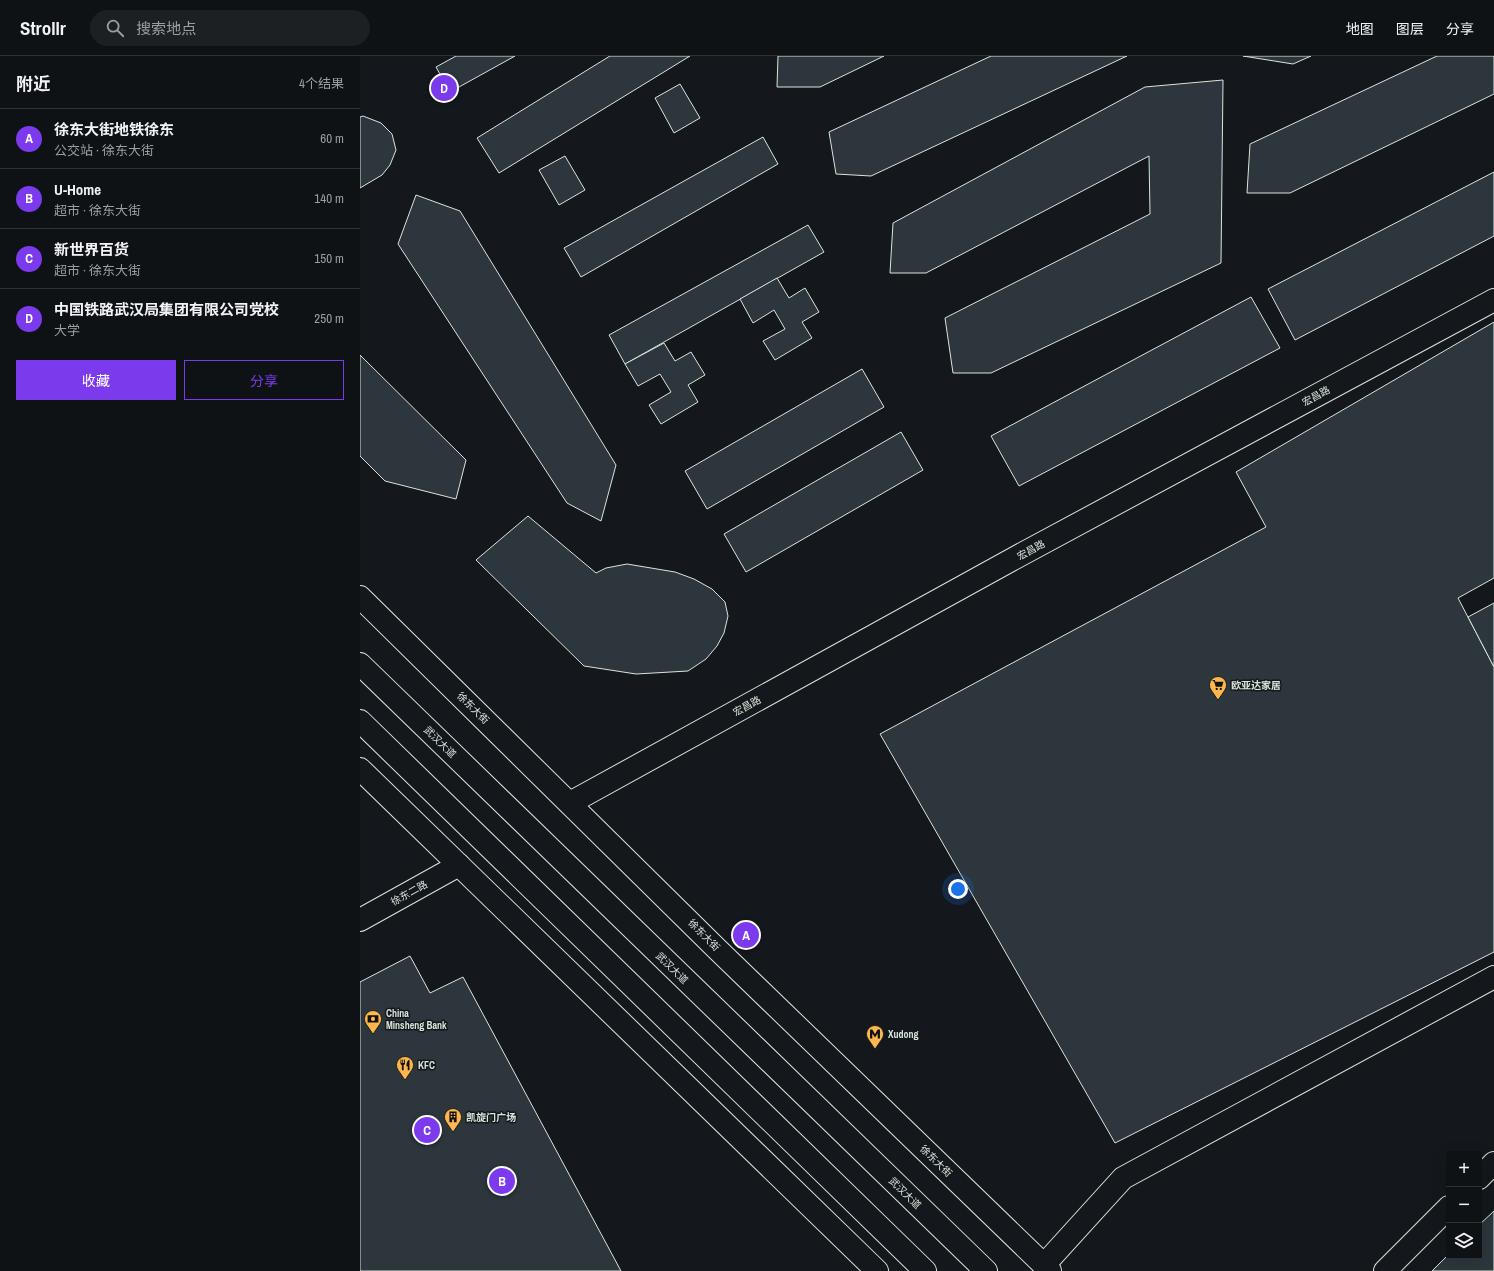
<!DOCTYPE html>
<html lang="zh">
<meta charset="utf-8">
<style>
body{margin:0;font-family:"Archivo Narrow","Noto Sans SC",sans-serif;background:#1d2022;color:#f1f3f6}
.controls{position:absolute;right:12px;bottom:12px;display:grid;overflow:hidden;border-radius:0px;box-shadow:0 4px 16px #0002}
.controls button{width:36px;height:36px;display:grid;place-items:center;padding:0;border:0;border-bottom:1px solid #2f3234;background:#0f1215;color:#f1f3f6;font:20px sans-serif}
.you{position:absolute;left:598px;top:833px;width:14px;height:14px;margin:-10px;border:3px solid #fff;border-radius:50%;background:#1a73e8;box-shadow:0 0 0 6px #1a73e833}
.badge{display:grid;place-items:center;width:26px;height:26px;border-radius:50%;background:#7c3aed;color:#fff;font-size:13px;font-weight:700}
.pin{position:absolute;translate:-50% -50%;border:2px solid #fff;box-shadow:0 1px 4px #0006}
.list{margin:0;padding:0;list-style:none}
h2{display:flex;justify-content:space-between;align-items:center;height:52px;margin:0;padding:0 16px;font-size:17px}
h2 small{font-size:13px;font-weight:400;color:#9b9ea0}
.list li{display:grid;grid-template-columns:26px 1fr auto;gap:12px;align-items:center;box-sizing:border-box;height:60px;padding:0 16px;border-top:1px solid #2f3234}
.list b{display:block;font-size:15px;white-space:nowrap}
.list p{margin:0;font-size:13px;white-space:nowrap;color:#9b9ea0}
.list em{font-size:13px;font-style:normal;color:#9b9ea0}
.actions{display:flex;gap:8px;padding:12px 16px}
.actions a{flex:1;padding:9px 0;border:1px solid #7c3aed;border-radius:0px;text-align:center;font-size:14px;color:#7c3aed}
.actions .main{background:#7c3aed;color:#fff}
.icon{flex:none;width:22px;height:22px;fill:none;stroke:currentColor;stroke-width:2;stroke-linecap:round;stroke-linejoin:round}
.map{position:relative;flex:none;width:1134px;height:1215px;overflow:hidden}
header{display:flex;align-items:center;gap:24px;box-sizing:border-box;height:56px;padding:0 20px;background:#0f1215;border-bottom:1px solid #2f3234}
header strong{font-size:19px}
nav{display:flex;gap:22px;margin-inline-start:auto;font-size:14px}
.search{width:280px;height:36px;background:#1d2022;display:flex;align-items:center;gap:10px;box-sizing:border-box;padding:0 14px;border-radius:22px;color:#9b9ea0;font-size:15px}
main{display:flex}
aside{flex:1;background:#0f1215}
.map>svg:first-child{display:block}
.building{fill:#2c363c;stroke:#d8e6dc}
.lines{fill:none;stroke-linecap:round;stroke-linejoin:round}
.street-casing{stroke:#d8e6dc;stroke-width:24}
.secondary-casing{stroke:#d8e6dc;stroke-width:24}
.primary-casing{stroke:#d8e6dc;stroke-width:24}
.highway-casing{stroke:#d8e6dc;stroke-width:24}
.street{stroke:#14181c;stroke-width:22}
.secondary{stroke:#14181c;stroke-width:22}
.primary{stroke:#14181c;stroke-width:22}
.highway{stroke:#14181c;stroke-width:22}
.labels{text-anchor:middle;dominant-baseline:central;stroke-width:3;stroke-linejoin:round;paint-order:stroke}
.street-label{font-size:10px;fill:#d8e6dc;stroke:#14181c}
.poi-label{font-size:10px;font-weight:bold;fill:#d8e6dc;stroke:#14181c;text-anchor:start}
</style>
<header>
<strong>Strollr</strong>
<div class="search"><svg class="icon" aria-label="search" viewBox="0 0 24 24"><circle cx="10" cy="10" r="6"/><path d="M15 15l6 6"/></svg>搜索地点</div>
<nav><a>地图</a><a>图层</a><a>分享</a></nav>
</header>
<main>
<aside>
<h2>附近<small>4个结果</small></h2>
<ul class="list">
<li><span class="badge">A</span><div><b>徐东大街地铁徐东</b><p>公交站 · 徐东大街</p></div><em>60 m</em></li>
<li><span class="badge">B</span><div><b>U-Home</b><p>超市 · 徐东大街</p></div><em>140 m</em></li>
<li><span class="badge">C</span><div><b>新世界百货</b><p>超市 · 徐东大街</p></div><em>150 m</em></li>
<li><span class="badge">D</span><div><b>中国铁路武汉局集团有限公司党校</b><p>大学</p></div><em>250 m</em></li>
</ul>
<div class="actions"><a class="main">收藏</a><a>分享</a></div>
</aside>
<div class="map">
<svg width="1134" height="1215" viewBox="0 0 1134 1215">
<rect width="100%" height="100%" fill="#14181c"/>
<g class="building">
<path d="M96,0H155L90,36L76,11Z"/>
<path d="M250,0H330L139,117L117,82Z"/>
<path d="M418,0H524L460,31H417Z"/>
<path d="M631,0H767L511,120L476,118L469,76Z"/>
<path d="M883,0H951L933,8Z"/>
<path d="M1077,0H1134V38L930,137H887L890,88Z"/>
<path d="M863,24L861,207L631,317H593L585,262L790,158L789,100L566,217H530L533,167L785,31Z"/>
<path d="M320,28L340,62L314,77L295,42Z"/>
<path d="M3,60L21,67L32,78L36,94L30,109L22,119L0,132V61Z"/>
<path d="M403,81L418,108L221,221L204,192Z"/>
<path d="M205,100L225,134L199,149L179,114Z"/>
<path d="M1134,116V180L935,284L908,233Z"/>
<path d="M56,139L100,155L256,409L241,465L207,447L38,188Z"/>
<path d="M448,169L464,196L265,308L249,279Z"/>
<path d="M417,222L429,242L445,232L459,256L442,266L452,282L415,304L403,285L425,273L414,254L393,267L380,243Z"/>
<path d="M891,241L920,292L659,430L631,380Z"/>
<path d="M1134,266V522L1098,542L1134,611V896L755,1087L520,678L906,471L876,416Z"/>
<path d="M304,287L315,305L331,296L345,319L328,329L338,346L301,368L289,349L311,336L300,318L278,330L265,308Z"/>
<path d="M0,299L106,404L96,443L25,425L0,400Z"/>
<path d="M502,313L524,351L347,453L325,415Z"/>
<path d="M541,376L563,414L386,516L364,478Z"/>
<path d="M168,460L236,517L246,512L267,508L315,516L334,523L352,533L365,546L368,560L364,577L357,590L346,603L328,615L276,618L224,610L116,504Z"/>
<path d="M1134,547V611L1108,561Z"/>
<path d="M50,900L70,937L103,921L261,1215H0V926Z"/>
<path d="M1134,1155V1215H1072L1089,1198V1200H1119V1169Z"/>
</g>
<g class="lines">
<defs>
<g id="street">
<path d="M210,747L664,497L1134,244"/>
<path d="M1119,1122L1134,1107"/>
<path d="M684,1209L763,1122L1134,921"/>
<path d="M1025,1215L1089,1151"/>
</g>
<path id="secondary" d="M0,864L99,809"/>
<g id="primary">
<path d="M0,541L357,893L690,1215"/>
<path d="M0,713L517,1215"/>
</g>
<g id="highway">
<path d="M0,608L626,1215"/>
<path d="M0,665L565,1215"/>
</g>
</defs>
<use href="#street" class="street-casing"/>
<use href="#secondary" class="secondary-casing"/>
<use href="#primary" class="primary-casing"/>
<use href="#highway" class="highway-casing"/>
<use href="#street" class="street"/>
<use href="#secondary" class="secondary"/>
<use href="#primary" class="primary"/>
<use href="#highway" class="highway"/>
</g>
<defs>
<symbol id="supermarket-pin" viewBox="-11 -11 22 30"><path d="M0 17L-7.5 6A9.5 9.5 0 1 1 7.5 6Z" fill="#ffb74d" stroke="#14181c"/><path d="M-6-5.5h2.5l.6 2H6L4.5 2H-2.5L-4.4-4H-6ZM-1.5 3.2a1.3 1.3 0 1 0 .1 0ZM3 3.2a1.3 1.3 0 1 0 .1 0Z" fill="#111"/></symbol>
<symbol id="bank-pin" viewBox="-11 -11 22 30"><path d="M0 17L-7.5 6A9.5 9.5 0 1 1 7.5 6Z" fill="#ffb74d" stroke="#14181c"/><path d="M-6-4H6V4H-6ZM0-2.3a2.3 2.3 0 1 0 0 4.6a2.3 2.3 0 1 0 0-4.6Z" fill="#111"/></symbol>
<symbol id="metro-pin" viewBox="-11 -11 22 30"><path d="M0 17L-7.5 6A9.5 9.5 0 1 1 7.5 6Z" fill="#ffb74d" stroke="#14181c"/><path d="M-5.5 5V-5H-3L0 0L3-5H5.5V5H3V-.5L0 4L-3-.5V5Z" fill="#111"/></symbol>
<symbol id="restaurant-pin" viewBox="-11 -11 22 30"><path d="M0 17L-7.5 6A9.5 9.5 0 1 1 7.5 6Z" fill="#ffb74d" stroke="#14181c"/><path d="M-5-6h1v4h1v-4h1v4h1v-4h1v5L-1.5 .5V6h-2V.5L-5-1ZM5-6V6H3V1.5H1.5Q1.5-4 5-6Z" fill="#111"/></symbol>
<symbol id="building-pin" viewBox="-11 -11 22 30"><path d="M0 17L-7.5 6A9.5 9.5 0 1 1 7.5 6Z" fill="#ffb74d" stroke="#14181c"/><path d="M-4-6H4V6H1V3H-1V6H-4ZM-2.5-4.3h1.7v1.8h-1.7ZM.8-4.3h1.7v1.8H.8ZM-2.5-1h1.7V.8h-1.7ZM.8-1h1.7V.8H.8Z" fill="#111"/></symbol>
</defs>
<g fill-rule="evenodd">
<use href="#supermarket-pin" x="848" y="619" width="20" height="27"/>
<use href="#bank-pin" x="3" y="953" width="20" height="27"/>
<use href="#metro-pin" x="505" y="968" width="20" height="27"/>
<use href="#restaurant-pin" x="35" y="999" width="20" height="27"/>
<use href="#building-pin" x="83" y="1051" width="20" height="27"/>
</g>
<g class="labels">
<g class="street-label">
<text transform="translate(956 340) rotate(-28)">宏昌路</text>
<text transform="translate(671 494) rotate(-28)">宏昌路</text>
<text transform="translate(387 650) rotate(-29)">宏昌路</text>
<text transform="translate(113 652) rotate(44)">徐东大街</text>
<text transform="translate(80 686) rotate(44)">武汉大道</text>
<text transform="translate(49 837) rotate(-29)">徐东二路</text>
<text transform="translate(344 879) rotate(45)">徐东大街</text>
<text transform="translate(312 912) rotate(44)">武汉大道</text>
<text transform="translate(576 1105) rotate(44)">徐东大街</text>
<text transform="translate(545 1137) rotate(44)">武汉大道</text>
</g>
<g class="poi-label">
<text x="871" y="629">欧亚达家居</text>
<text x="26" y="957">China<tspan x="26" dy="12">Minsheng Bank</tspan></text>
<text x="528" y="978">Xudong</text>
<text x="58" y="1009">KFC</text>
<text x="106" y="1061">凯旋门广场</text>
</g>
</g>
</svg>
<div class="controls">
<button>+</button>
<button>−</button>
<button><svg class="icon" aria-label="layers" viewBox="0 0 24 24"><path d="M12 4l9 5-9 5-9-5zM3 14l9 5 9-5"/></svg></button>
</div>
<div class="you"></div>
<div class="pin badge" style="left:386px;top:879px">A</div>
<div class="pin badge" style="left:142px;top:1125px">B</div>
<div class="pin badge" style="left:67px;top:1074px">C</div>
<div class="pin badge" style="left:84px;top:32px">D</div>
</div>
</main>
